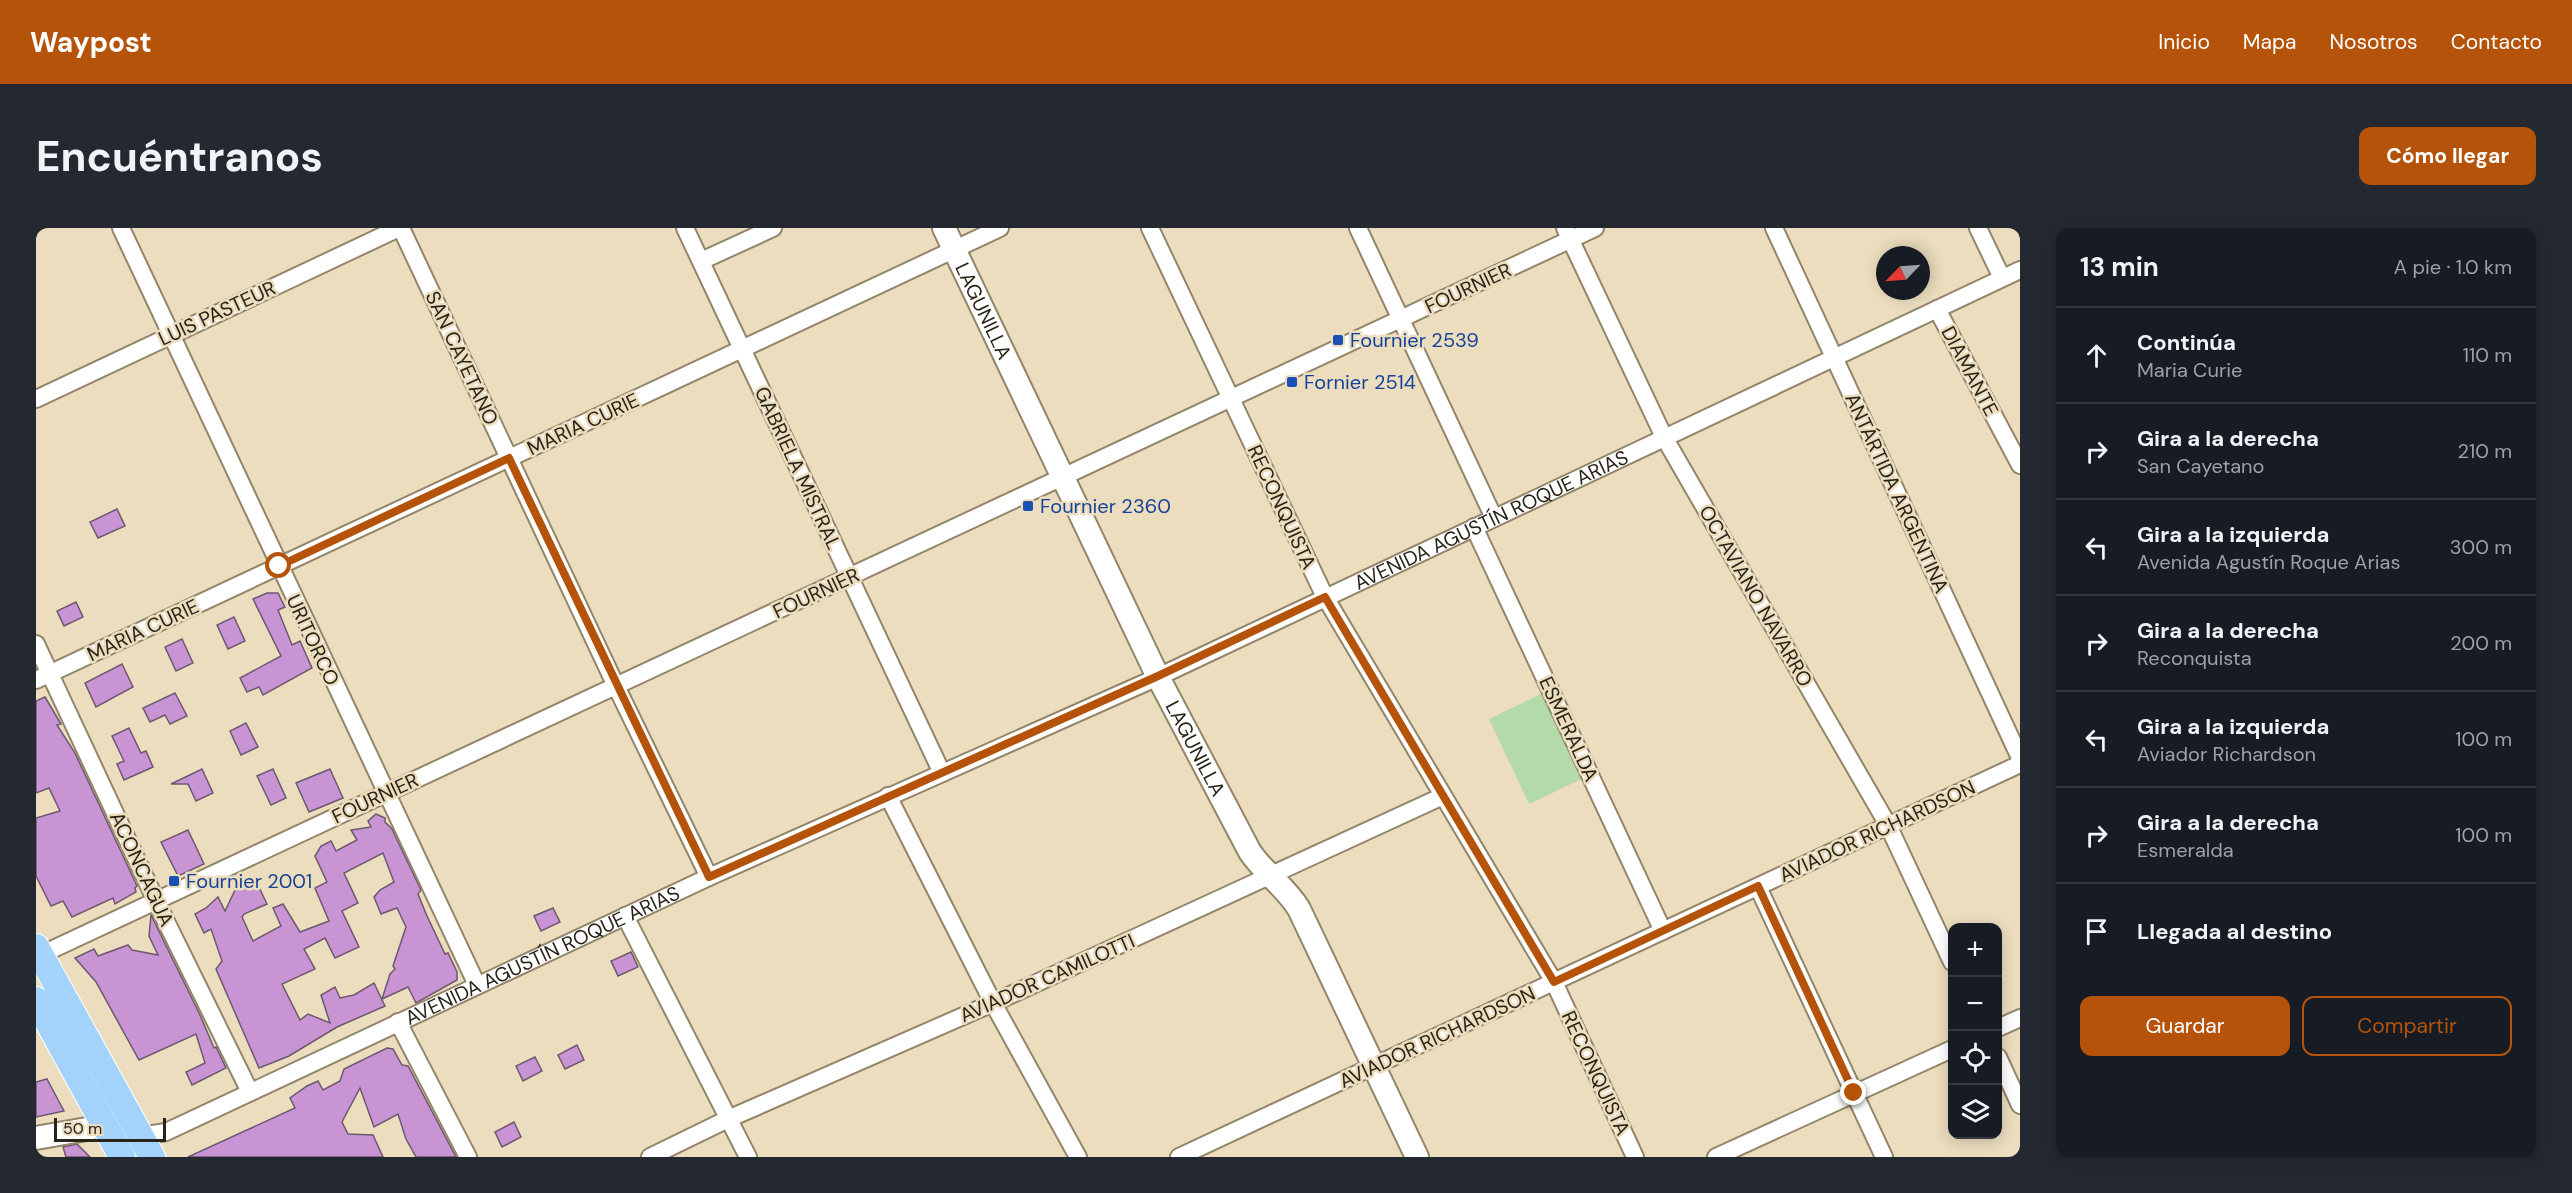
<!DOCTYPE html>
<html lang="es">
<meta charset="utf-8">
<style>
body{margin:0;font-family:"DM Sans",sans-serif;background:#242831;color:#f1f3f6}
.controls{position:absolute;right:18px;bottom:18px;display:grid;overflow:hidden;border-radius:12px;box-shadow:0 3px 15px #0003}
.controls button{width:54px;height:54px;display:grid;place-items:center;padding:0;border:0;border-bottom:2px solid #363941;background:#171b24;color:#f1f3f6;font:30px sans-serif}
.compass{position:absolute;left:1840px;top:18px;width:54px;height:54px;border-radius:50%;background:#171b24;box-shadow:0 3px 15px #0003;rotate:245deg}
.scale{position:absolute;left:18px;bottom:15px;width:112px;box-sizing:border-box;padding-left:6px;border:3px solid #292418;border-top:0;font-size:16px;line-height:21px;white-space:nowrap;color:#292418;-webkit-text-stroke:4px #ecddbe;paint-order:stroke}
.stop{position:absolute;width:18px;height:18px;margin:-14px;border:4px solid #b45309;border-radius:50%;background:#fff}
.stop.end{background:#b45309;border-color:#fff;box-shadow:0 2px 6px #0008}
.list{margin:0;padding:0;list-style:none}
h2{display:flex;justify-content:space-between;align-items:center;height:78px;margin:0;padding:0 24px;font-size:26px}
h2 small{font-size:20px;font-weight:400;color:#9ea1a6}
.list li{display:grid;grid-template-columns:39px 1fr auto;gap:18px;align-items:center;box-sizing:border-box;height:96px;padding:0 24px;border-top:2px solid #363941}
.list b{display:block;font-size:22px;white-space:nowrap}
.list p{margin:0;font-size:20px;white-space:nowrap;color:#9ea1a6}
.list em{font-size:20px;font-style:normal;color:#9ea1a6}
.actions{display:flex;gap:12px;padding:18px 24px}
.actions a{flex:1;padding:14px 0;border:2px solid #b45309;border-radius:12px;text-align:center;font-size:21px;color:#b45309}
.actions .main{background:#b45309;color:#fff}
.icon{flex:none;width:33px;height:33px;fill:none;stroke:currentColor;stroke-width:2;stroke-linecap:round;stroke-linejoin:round}
.map{position:relative;flex:none;width:1984px;height:929px;overflow:hidden;border-radius:12px}
header{display:flex;align-items:center;gap:36px;box-sizing:border-box;height:84px;padding:0 30px;background:#b45309;color:#fff}
header strong{font-size:28px}
nav{display:flex;gap:33px;margin-inline-start:auto;font-size:21px}
.intro{display:flex;align-items:center;justify-content:space-between;box-sizing:border-box;height:144px;padding:0 36px}
h1{margin:0;font-size:42px}
.button{padding:15px 27px;border-radius:12px;background:#b45309;color:#fff;font-size:21px;font-weight:700}
main{display:flex;gap:36px;padding:0 36px}
aside{flex:1;background:#171b24;border-radius:12px;box-shadow:0 3px 15px #0003}
.map>svg:first-child{display:block}
.green{fill:#b4daaa}
.building{fill:#c994d3;stroke:#6c586f;stroke-width:1.5}
.lines{fill:none;stroke-linecap:round;stroke-linejoin:round}
.street-casing{stroke:#938569;stroke-width:20}
.secondary-casing{stroke:#938569;stroke-width:26}
.primary-casing{stroke:#fff;stroke-width:28}
.street{stroke:#fff;stroke-width:16}
.secondary{stroke:#fff;stroke-width:22}
.primary{stroke:#a3d3fb;stroke-width:26}
.route{stroke:#b45309;stroke-width:8}
.transit-dot{fill:#1a4fb4;stroke:#ecddbe;stroke-width:2}
.labels{text-anchor:middle;dominant-baseline:central;stroke-width:5;stroke-linejoin:round;paint-order:stroke}
.street-label{font-size:20px;fill:#292418;stroke:#ecddbe}
.transit-label{font-size:20px;fill:#164399;stroke:#ecddbe;text-anchor:start}
</style>
<header>
<strong>Waypost</strong>
<nav><a>Inicio</a><a>Mapa</a><a>Nosotros</a><a>Contacto</a></nav>
</header>
<div class="intro"><h1>Encuéntranos</h1><a class="button">Cómo llegar</a></div>
<main>
<div class="map">
<svg width="1984" height="929" viewBox="0 0 1984 929">
<rect width="100%" height="100%" fill="#ecddbe"/>
<path class="green" d="M1507,465L1548,550L1493,576L1453,491Z"/>
<g class="building">
<path d="M81,281L89,298L62,310L54,294Z"/>
<path d="M231,365H242L249,379L242,382L256,417L264,413L276,440L227,467L223,459L211,464L204,450L245,428L217,371Z"/>
<path d="M40,374L47,389L28,398L21,383Z"/>
<path d="M198,389L209,413L192,421L181,397Z"/>
<path d="M146,411L157,435L140,443L129,419Z"/>
<path d="M86,436L97,459L60,479L49,455Z"/>
<path d="M139,465L151,488L134,496L129,487L114,494L107,480Z"/>
<path d="M9,469L25,496L21,497L39,525L101,658L99,660L100,664L79,676L77,670L36,689L27,673L15,678L0,648V590L24,583L13,560L0,565V473Z"/>
<path d="M210,495L222,519L205,527L194,503Z"/>
<path d="M93,500L105,525L110,523L117,539L88,552L81,536L88,533L76,508Z"/>
<path d="M166,541L177,565L160,573L152,556H135Z"/>
<path d="M237,541L250,570L235,577L221,548Z"/>
<path d="M294,541L307,570L273,584L260,555Z"/>
<path d="M340,586L349,590V594L356,601L362,614L385,662L382,666L391,688L409,726L412,725L421,744V752L380,775L372,759L346,771L354,746L359,741L357,738L370,699L361,680L345,686L338,669L344,662L358,654L347,625L308,645L322,675L306,683L323,719L299,730L289,710L268,721L279,741L246,756L264,792L272,786L294,795L285,767L299,759L304,770L318,767L338,755L349,778L301,799L253,828L223,840L180,741L186,733L175,701L168,705L159,686L170,680L182,669L189,683L202,656L207,652L219,651L231,676L208,686L206,689L217,713L245,698L237,680L247,676L264,704L293,693L279,660L291,654L279,628L285,618L295,613L300,623L321,612L315,602L335,599L332,593Z"/>
<path d="M152,602L168,636L142,648L125,614Z"/>
<path d="M517,680L524,694L505,703L498,688Z"/>
<path d="M115,687L164,787L178,820L180,819L190,840L156,857L150,844L169,835L160,806L103,832L60,754L39,730L58,721L62,728L92,717L96,722L122,727L113,708Z"/>
<path d="M595,724L602,739L582,748L575,733Z"/>
<path d="M541,817L548,832L529,841L522,827Z"/>
<path d="M351,820L357,821L366,837L372,838L420,929H380L370,911L362,886L338,899L324,860L306,894L312,906L337,907L347,929H152L259,880L254,870L271,858L282,853L287,862L304,853L308,841Z"/>
<path d="M499,829L506,843L487,853L480,838Z"/>
<path d="M11,851L28,883L0,889V854Z"/>
<path d="M478,894L485,909L466,919L459,904Z"/>
<path d="M41,916L54,929H30L27,919Z"/>
</g>
<g class="lines">
<defs>
<g id="street">
<path d="M85,0L441,757"/>
<path d="M365,0L580,458L673,649"/>
<path d="M649,0L906,545"/>
<path d="M1114,0L1289,369L1518,754L1599,929"/>
<path d="M1322,0L1458,290"/>
<path d="M1529,0L1628,209L1852,597L1916,734"/>
<path d="M1738,0L1984,530"/>
<path d="M1942,0L1966,50"/>
<path d="M665,33L737,0"/>
<path d="M1901,81L1984,237"/>
<path d="M0,171L363,0"/>
<path d="M1438,299L1627,703"/>
<path d="M0,416L120,673L214,864"/>
<path d="M0,452L964,0"/>
<path d="M852,568L957,775L1042,929"/>
<path d="M1722,659L1848,929"/>
<path d="M589,688L712,929"/>
<path d="M0,729L1559,0"/>
<path d="M362,794L432,929"/>
<path d="M1962,800L1984,790"/>
<path d="M1962,829L1984,877"/>
<path id="s1" d="M104,908L130,904L673,649L1122,449L1984,42"/>
<path d="M614,929L692,891L957,775L1407,568"/>
<path d="M1143,929L1984,536"/>
<path d="M1680,929L1916,821"/>
</g>
<g id="secondary">
<path id="s2" d="M908,0L1122,449L1214,624C1228,645 1250,659 1263,681L1381,929"/>
<path d="M0,910L68,898L85,902"/>
</g>
<g id="primary">
<path d="M0,719L116,929"/>
<path d="M0,772L86,929"/>
</g>
</defs>
<use href="#street" class="street-casing"/>
<use href="#secondary" class="secondary-casing"/>
<use href="#primary" class="primary-casing"/>
<use href="#street" class="street"/>
<use href="#secondary" class="secondary"/>
<use href="#primary" class="primary"/>
</g>
<g class="lines">
<path class="route" d="M243,338L473,230L673,649L1122,448L1289,369L1518,754L1722,658L1818,865"/>
</g>
<g class="transit-dot">
<rect x="1296" y="106" width="12" height="12" rx="3"/>
<rect x="1250" y="148" width="12" height="12" rx="3"/>
<rect x="986" y="272" width="12" height="12" rx="3"/>
<rect x="132" y="647" width="12" height="12" rx="3"/>
</g>
<g class="labels">
<g class="street-label">
<text transform="translate(1432 60) rotate(-25)">FOURNIER</text>
<text stroke="none"><textPath href="#s2" startOffset="92">LAGUNILLA</textPath></text>
<text transform="translate(181 85) rotate(-25)">LUIS PASTEUR</text>
<text transform="translate(426 130) rotate(65)">SAN CAYETANO</text>
<text transform="translate(1934 143) rotate(62)">DIAMANTE</text>
<text transform="translate(547 196) rotate(-25)">MARIA CURIE</text>
<text transform="translate(762 240) rotate(65)">GABRIELA MISTRAL</text>
<text transform="translate(1861 265) rotate(65)">ANTÁRTIDA ARGENTINA</text>
<text transform="translate(1246 279) rotate(65)">RECONQUISTA</text>
<text stroke="none"><textPath href="#s1" startOffset="1486">AVENIDA AGUSTÍN ROQUE ARIAS</textPath></text>
<text transform="translate(780 365) rotate(-25)">FOURNIER</text>
<text transform="translate(1720 368) rotate(60)">OCTAVIANO NAVARRO</text>
<text transform="translate(107 402) rotate(-25)">MARIA CURIE</text>
<text transform="translate(277 412) rotate(65)">URITORCO</text>
<text transform="translate(1533 501) rotate(65)">ESMERALDA</text>
<text stroke="none"><textPath href="#s2" startOffset="578">LAGUNILLA</textPath></text>
<text transform="translate(339 570) rotate(-25)">FOURNIER</text>
<text transform="translate(1841 603) rotate(-25)">AVIADOR RICHARDSON</text>
<text transform="translate(106 641) rotate(65)">ACONCAGUA</text>
<text stroke="none"><textPath href="#s1" startOffset="442">AVENIDA AGUSTÍN ROQUE ARIAS</textPath></text>
<text transform="translate(1011 750) rotate(-24)">AVIADOR CAMILOTTI</text>
<text transform="translate(1401 809) rotate(-25)">AVIADOR RICHARDSON</text>
<text transform="translate(1560 845) rotate(65)">RECONQUISTA</text>
</g>
<g class="transit-label">
<text x="1314" y="112">Fournier 2539</text>
<text x="1268" y="154">Fornier 2514</text>
<text x="1004" y="278">Fournier 2360</text>
<text x="150" y="653">Fournier 2001</text>
</g>
</g>
</svg>
<div class="controls">
<button>+</button>
<button>−</button>
<button><svg class="icon" aria-label="locate" viewBox="0 0 24 24"><circle cx="12" cy="12" r="6"/><path d="M12 2v4M12 18v4M2 12h4M18 12h4"/></svg></button>
<button><svg class="icon" aria-label="layers" viewBox="0 0 24 24"><path d="M12 4l9 5-9 5-9-5zM3 14l9 5 9-5"/></svg></button>
</div>
<svg class="compass" viewBox="-18 -18 36 36"><path d="M0-13l5 13h-10z" fill="#e53935"/><path d="M0 13l5-13h-10z" fill="#9ea1a6"/></svg>
<div class="scale">50 m</div>
<div class="stop" style="left:243px;top:338px"></div>
<div class="stop end" style="left:1818px;top:865px"></div>
</div>
<aside>
<h2>13 min<small>A pie · 1.0 km</small></h2>
<ul class="list">
<li><svg class="icon" aria-label="ahead" viewBox="0 0 24 24"><path d="M12 20V5M6 11l6-6 6 6"/></svg><div><b>Continúa</b><p>Maria Curie</p></div><em>110 m</em></li>
<li><svg class="icon" aria-label="right" viewBox="0 0 24 24"><path d="M7 20v-9h11M14 6l5 5-5 5"/></svg><div><b>Gira a la derecha</b><p>San Cayetano</p></div><em>210 m</em></li>
<li><svg class="icon" aria-label="left" viewBox="0 0 24 24"><path d="M17 20v-9H6M10 6l-5 5 5 5"/></svg><div><b>Gira a la izquierda</b><p>Avenida Agustín Roque Arias</p></div><em>300 m</em></li>
<li><svg class="icon" aria-label="right" viewBox="0 0 24 24"><path d="M7 20v-9h11M14 6l5 5-5 5"/></svg><div><b>Gira a la derecha</b><p>Reconquista</p></div><em>200 m</em></li>
<li><svg class="icon" aria-label="left" viewBox="0 0 24 24"><path d="M17 20v-9H6M10 6l-5 5 5 5"/></svg><div><b>Gira a la izquierda</b><p>Aviador Richardson</p></div><em>100 m</em></li>
<li><svg class="icon" aria-label="right" viewBox="0 0 24 24"><path d="M7 20v-9h11M14 6l5 5-5 5"/></svg><div><b>Gira a la derecha</b><p>Esmeralda</p></div><em>100 m</em></li>
<li><svg class="icon" aria-label="arrive" viewBox="0 0 24 24"><path d="M6 21V4h12l-3 4 3 4H6"/></svg><div><b>Llegada al destino</b></div></li>
</ul>
<div class="actions"><a class="main">Guardar</a><a>Compartir</a></div>
</aside>
</main>
